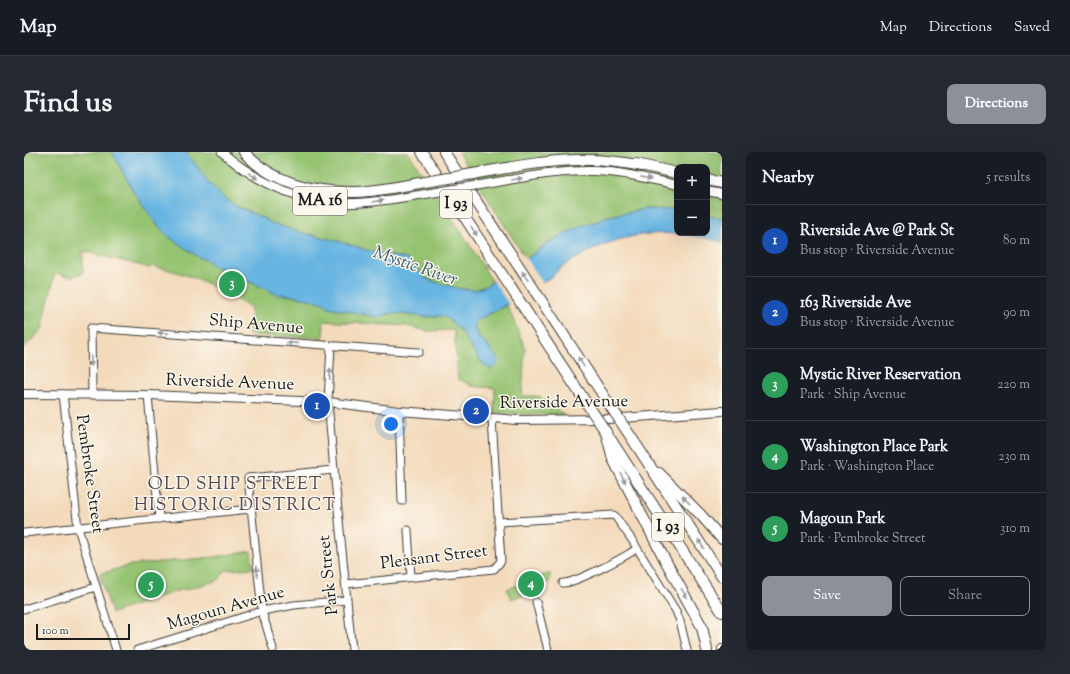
<!DOCTYPE html>
<meta charset="utf-8">
<style>
body{margin:0;font-family:"Sorts Mill Goudy",serif;background:#242831;color:#f1f3f6}
.controls{position:absolute;right:12px;top:12px;display:grid;overflow:hidden;border-radius:8px;box-shadow:0 4px 16px #0002}
.controls button{width:36px;height:36px;display:grid;place-items:center;padding:0;border:0;border-bottom:1px solid #363941;background:#171b24;color:#f1f3f6;font:20px sans-serif}
.scale{position:absolute;left:12px;bottom:10px;width:94px;box-sizing:border-box;padding-left:4px;border:2px solid #1c1c1c;border-top:0;font-size:11px;line-height:14px;white-space:nowrap;color:#1c1c1c;-webkit-text-stroke:3px #fbf7ec;paint-order:stroke}
.you{position:absolute;left:367px;top:272px;width:14px;height:14px;margin:-10px;border:3px solid #fff;border-radius:50%;background:#1a73e8;box-shadow:0 0 0 6px #1a73e833}
.badge{display:grid;place-items:center;width:26px;height:26px;border-radius:50%;background:#8c9099;color:#fff;font-size:13px;font-weight:700}
.pin{position:absolute;translate:-50% -50%;border:2px solid #fff;box-shadow:0 1px 4px #0006}
.list{margin:0;padding:0;list-style:none}
h2{display:flex;justify-content:space-between;align-items:center;height:52px;margin:0;padding:0 16px;font-size:17px}
h2 small{font-size:13px;font-weight:400;color:#9ea1a6}
.list li{display:grid;grid-template-columns:26px 1fr auto;gap:12px;align-items:center;box-sizing:border-box;height:72px;padding:0 16px;border-top:1px solid #363941}
.list b{display:block;font-size:15px;white-space:nowrap}
.list p{margin:0;font-size:13px;white-space:nowrap;color:#9ea1a6}
.list em{font-size:13px;font-style:normal;color:#9ea1a6}
.actions{display:flex;gap:8px;padding:12px 16px}
.actions a{flex:1;padding:9px 0;border:1px solid #8c9099;border-radius:8px;text-align:center;font-size:14px;color:#8c9099}
.actions .main{background:#8c9099;color:#fff}
.map{position:relative;flex:none;width:698px;height:498px;overflow:hidden;border-radius:8px}
header{display:flex;align-items:center;gap:24px;box-sizing:border-box;height:56px;padding:0 20px;background:#171b24;border-bottom:1px solid #363941}
header strong{font-size:19px}
nav{display:flex;gap:22px;margin-inline-start:auto;font-size:14px}
.intro{display:flex;align-items:center;justify-content:space-between;box-sizing:border-box;height:96px;padding:0 24px}
h1{margin:0;font-size:28px}
.button{padding:10px 18px;border-radius:8px;background:#8c9099;color:#fff;font-size:14px;font-weight:700}
main{display:flex;gap:24px;padding:0 24px}
aside{flex:1;background:#171b24;border-radius:8px;box-shadow:0 4px 16px #0002}
.map>svg:first-child{display:block}
.green{fill:#95c371;stroke:#587046}
.water{fill:#68b5e2;stroke:#42687f}
.pier{fill:#f3dabb}
.lines{fill:none;stroke-linecap:round;stroke-linejoin:round}
.minor-casing{stroke:#3c3834;stroke-width:9}
.major-casing{stroke:#3c3834;stroke-width:10}
.highway-casing{stroke:#3c3834;stroke-width:12}
.minor{stroke:#fff;stroke-width:7}
.major{stroke:#fff;stroke-width:8}
.highway{stroke:#fff;stroke-width:10}
.major-bridge-casing{stroke:#3c3834;stroke-width:10;stroke-linecap:butt}
.highway-bridge-casing{stroke:#3c3834;stroke-width:12;stroke-linecap:butt}
.major-bridge{stroke:#fff;stroke-width:8}
.highway-bridge{stroke:#fff;stroke-width:10}
.oneway{fill:#999}
.labels{text-anchor:middle;dominant-baseline:central;stroke-width:3;stroke-linejoin:round;paint-order:stroke}
.shield{fill:#fbf7ec;stroke:#5f5e5a;stroke-width:1}
.shield-label{font-size:16px;font-weight:bold;fill:#1c1c1c}
.street-label{font-size:17px;fill:#1c1c1c;stroke:#fbf7ec}
.water-label{font-size:18px;font-style:italic;fill:#3a596b;stroke:#fbf7ec}
.neighbourhood-label{font-size:18px;letter-spacing:1px;fill:#594850;stroke:#fbf7ec}
</style>
<header>
<strong>Map</strong>
<nav><a>Map</a><a>Directions</a><a>Saved</a></nav>
</header>
<div class="intro"><h1>Find us</h1><a class="button">Directions</a></div>
<main>
<div class="map">
<svg width="698" height="498" viewBox="0 0 698 498">
<rect width="100%" height="100%" fill="#fbf7ec"/>
<filter id="ink" filterUnits="userSpaceOnUse"><feTurbulence type="fractalNoise" baseFrequency=".025" numOctaves="2"/><feDisplacementMap in="SourceGraphic" scale="8" xChannelSelector="R" yChannelSelector="G"/><feConvolveMatrix kernelMatrix="1 2 1 2 8 2 1 2 1" color-interpolation-filters="sRGB"/></filter>
<filter id="wash" filterUnits="userSpaceOnUse"><feTurbulence type="fractalNoise" baseFrequency=".012" numOctaves="4" result="noise"/><feDisplacementMap in="SourceGraphic" scale="16" xChannelSelector="R" yChannelSelector="G"/><feGaussianBlur stdDeviation="0.9" result="paint"/><feColorMatrix in="noise" values="0 0 0 0 0 0 0 0 0 0 0 0 0 0 0 0 0 1.4 0 .05"/><feComposite in="paint" operator="in"/></filter>
<g filter="url(#wash)">
<rect width="100%" height="100%" fill="#f3dabb"/>
<g class="green">
<path d="M0,0H88L109,39L135,75L145,85L176,105L182,107L188,113L200,119L245,138L252,142L275,145L298,149L305,155L342,162L361,163L371,161L401,165L418,164L423,166L436,178L458,211L475,209L464,194L459,190L451,177L450,172L454,167L464,163L483,153L501,195L498,244H515L540,263L470,261L471,236L446,234V232L434,227L430,178L403,179L383,174L300,169L299,186L225,183L227,156C196,135 164,121 128,114L126,116L59,99V121L47,125L31,121L18,177L0,196Z"/>
<path d="M162,0H384L442,87L468,129L462,134L451,138L437,137L418,133L400,125L388,112L376,105L349,100L314,89L279,81L247,71L235,64L214,55L202,48L180,26Z"/>
<path d="M434,0H691L698,3V66L683,64V15H653V58L621,57L581,65L575,69L562,72L540,82L522,92L502,107Z"/>
<path d="M227,399L229,416L203,418L199,421L195,428L160,438L159,437L88,461L75,422L107,413L190,405Z"/>
<path d="M526,421V429L510,436L508,440L487,447L483,437Z"/>
</g>
<path class="water" d="M88,0H162L185,31L202,48L214,55L235,64L247,71L279,81L314,89L349,100L383,107L400,125L407,129L437,137L451,138L462,134L508,103L522,92L540,82L562,72L575,69L581,65L621,57L653,58V81H683V64L698,66V90C648,76 600,78 555,105C546,110 537,114 530,123L493,147L452,169C447,179 457,188 464,194C468,198 471,205 476,209L467,218L458,211L436,178L423,166L418,164L401,165L371,161L363,162L360,164L352,165L305,155L298,150L259,142L255,144L245,138L200,119L188,113L182,107L176,106L145,85L135,75L109,39Z"/>
<path class="pier" d="M501,105L519,132L486,154L468,127Z"/>
</g>
<g filter="url(#ink)">
<g class="lines">
<defs>
<g id="minor">
<path d="M307,194L304,250L310,318L328,498"/>
<path d="M39,242L54,376L92,498"/>
<path d="M68,242L67,176L395,200"/>
<path d="M124,243L135,367"/>
<path d="M375,259L378,349"/>
<path d="M474,370L589,363L591,364L608,388L652,459L656,469L663,498"/>
<path d="M384,378L387,425"/>
<path d="M0,381L226,357"/>
<path d="M539,431C549,432 604,404 613,396"/>
<path d="M322,432L470,417L477,409L468,267"/>
<path d="M512,450L524,498"/>
<path d="M0,457L72,435"/>
<path d="M249,497L238,459L224,326L310,318"/>
<path d="M113,498L238,459L270,453L323,448"/>
</g>
<g id="major">
<path d="M198,0C235,33 282,53 331,51C357,50 382,45 407,41"/>
<path d="M455,33C493,27 532,18 571,19C599,20 626,27 653,33"/>
<path d="M683,39L698,42"/>
<path d="M0,242L124,243L304,250L375,259L493,268L584,267L698,259"/>
<path d="M698,498V497"/>
</g>
<g id="highway">
<path d="M220,0C247,31 293,41 332,40C355,39 378,34 401,30"/>
<path d="M398,0L557,243"/>
<path d="M420,0L579,243"/>
<path d="M612,12L653,21"/>
<path d="M449,22C483,16 517,9 552,8C574,7 597,10 619,14"/>
<path d="M683,28L698,31"/>
<path d="M582,280L589,307L640,406L678,475L683,498"/>
<path d="M587,288L698,460"/>
<path d="M611,291L698,425"/>
<path d="M635,321L676,362L698,387"/>
</g>
</defs>
<use href="#minor" class="minor-casing"/>
<use href="#major" class="major-casing"/>
<use href="#highway" class="highway-casing"/>
<use href="#minor" class="minor"/>
<use href="#major" class="major"/>
<use href="#highway" class="highway"/>
<defs>
<path id="major-bridge" d="M407,41L455,33"/>
<g id="highway-bridge">
<path d="M401,30L449,22"/>
<path d="M557,243L582,280"/>
<path d="M579,243L611,291"/>
</g>
</defs>
<use href="#major-bridge" class="major-bridge-casing"/>
<use href="#highway-bridge" class="highway-bridge-casing"/>
<use href="#major-bridge" class="major-bridge"/>
<use href="#highway-bridge" class="highway-bridge"/>
</g>
<defs><path id="oneway-solid" d="M-6-.8H1V-3.2L6.5 0L1 3.2V.8H-6Z"/></defs>
<g class="oneway">
<use href="#oneway-solid" transform="translate(229 24) rotate(33)"/>
<use href="#oneway-solid" transform="translate(622 26) rotate(12)"/>
<use href="#oneway-solid" transform="translate(493 27) rotate(-9)"/>
<use href="#oneway-solid" transform="translate(354 49) rotate(-8)"/>
<use href="#oneway-solid" transform="translate(450 79) rotate(57)"/>
<use href="#oneway-solid" transform="translate(501 124) rotate(-123)"/>
<use href="#oneway-solid" transform="translate(139 181) rotate(-176)"/>
<use href="#oneway-solid" transform="translate(268 191) rotate(-175)"/>
<use href="#oneway-solid" transform="translate(67 209) rotate(89)"/>
<use href="#oneway-solid" transform="translate(557 210) rotate(-123)"/>
<use href="#oneway-solid" transform="translate(306 222) rotate(-87)"/>
<use href="#oneway-solid" transform="translate(599 326) rotate(62)"/>
<use href="#oneway-solid" transform="translate(662 348) rotate(-134)"/>
<use href="#oneway-solid" transform="translate(677 392) rotate(-123)"/>
<use href="#oneway-solid" transform="translate(233 420) rotate(-96)"/>
<use href="#oneway-solid" transform="translate(660 441) rotate(60)"/>
</g>
</g>
<g class="labels">
<g class="shield">
<rect x="269" y="35" width="54" height="28" rx="3"/>
<rect x="416" y="38" width="32" height="28" rx="3"/>
<rect x="628" y="361" width="32" height="28" rx="3"/>
</g>
<g class="shield-label">
<text x="296" y="49">MA 16</text>
<text x="432" y="52">I 93</text>
<text x="644" y="375">I 93</text>
</g>
<g class="street-label">
<text transform="translate(232 173) rotate(5)">Ship Avenue</text>
<text transform="translate(206 231) rotate(2)">Riverside Avenue</text>
<text transform="translate(540 251) rotate(-1)">Riverside Avenue</text>
<text transform="translate(65 322) rotate(82)">Pembroke Street</text>
<text transform="translate(410 406) rotate(-7)">Pleasant Street</text>
<text transform="translate(305 423) rotate(-96)">Park Street</text>
<text transform="translate(202 457) rotate(-16)">Magoun Avenue</text>
</g>
<g class="water-label">
<text transform="translate(391 115) rotate(19)">Mystic River</text>
</g>
<g class="neighbourhood-label">
<text x="211" y="333">OLD SHIP STREET<tspan x="211" dy="21">HISTORIC DISTRICT</tspan></text>
</g>
</g>
</svg>
<div class="controls">
<button>+</button>
<button>−</button>
</div>
<div class="scale">100 m</div>
<div class="you"></div>
<div class="pin badge" style="left:293px;top:254px;background:#1a4fb4">1</div>
<div class="pin badge" style="left:452px;top:259px;background:#1a4fb4">2</div>
<div class="pin badge" style="left:208px;top:132px;background:#2e9e5b">3</div>
<div class="pin badge" style="left:507px;top:432px;background:#2e9e5b">4</div>
<div class="pin badge" style="left:127px;top:433px;background:#2e9e5b">5</div>
</div>
<aside>
<h2>Nearby<small>5 results</small></h2>
<ul class="list">
<li><span class="badge" style="background:#1a4fb4">1</span><div><b>Riverside Ave @ Park St</b><p>Bus stop · Riverside Avenue</p></div><em>80 m</em></li>
<li><span class="badge" style="background:#1a4fb4">2</span><div><b>163 Riverside Ave</b><p>Bus stop · Riverside Avenue</p></div><em>90 m</em></li>
<li><span class="badge" style="background:#2e9e5b">3</span><div><b>Mystic River Reservation</b><p>Park · Ship Avenue</p></div><em>220 m</em></li>
<li><span class="badge" style="background:#2e9e5b">4</span><div><b>Washington Place Park</b><p>Park · Washington Place</p></div><em>230 m</em></li>
<li><span class="badge" style="background:#2e9e5b">5</span><div><b>Magoun Park</b><p>Park · Pembroke Street</p></div><em>310 m</em></li>
</ul>
<div class="actions"><a class="main">Save</a><a>Share</a></div>
</aside>
</main>
